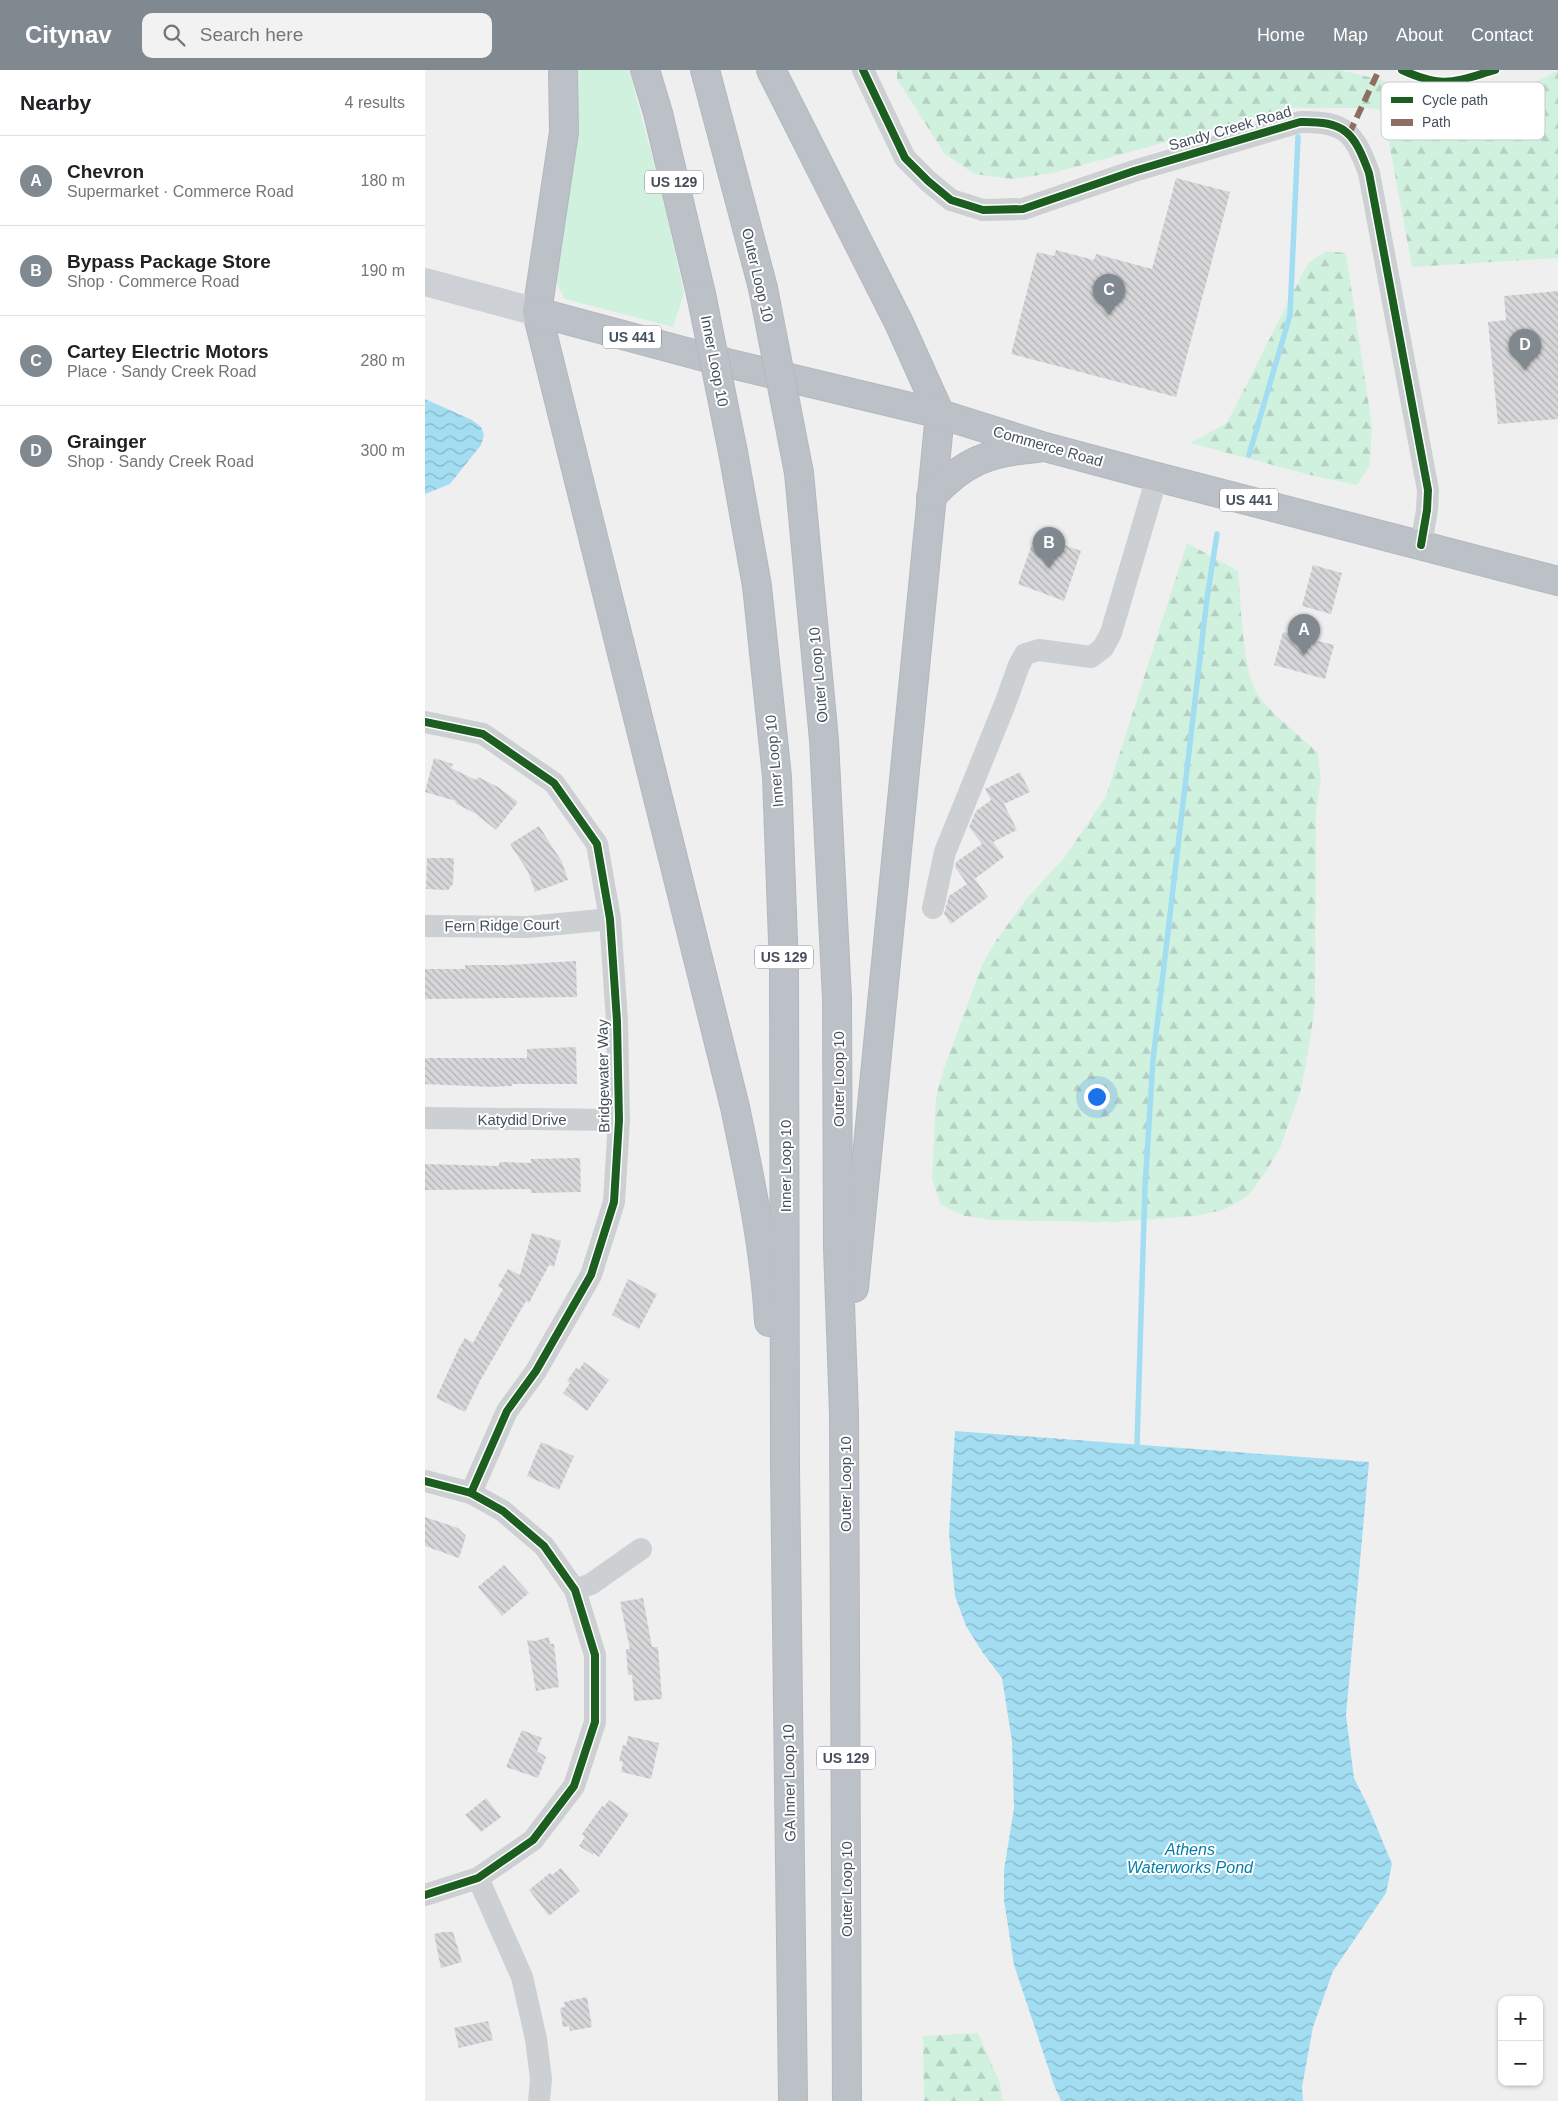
<!DOCTYPE html>
<meta charset="utf-8">
<style>
body{margin:0;font-family:Helvetica,sans-serif;background:#f2f2f2;color:#202124}
.controls{position:absolute;right:15px;bottom:15px;display:grid;overflow:hidden;border-radius:10px;box-shadow:0 1px 4px #0004}
.controls button{width:45px;height:45px;display:grid;place-items:center;padding:0;border:0;border-bottom:1px solid #e0e0e0;background:#fff;color:#202124;font:25px sans-serif}
.you{position:absolute;left:671px;top:1026px;width:18px;height:18px;margin:-12px;border:4px solid #fff;border-radius:50%;background:#1a73e8;box-shadow:0 0 0 8px #1a73e833}
.badge{display:grid;place-items:center;width:32px;height:32px;border-radius:50%;background:#808890;color:#fff;font-size:16px;font-weight:700}
.pin{position:absolute;translate:-50% -41px;filter:drop-shadow(0 1px 2px #0008)}
.pin::after{content:'';position:absolute;top:26px;width:18px;height:15px;background:inherit;clip-path:polygon(0 0,100% 0,50% 100%)}
.list{margin:0;padding:0;list-style:none}
h2{display:flex;justify-content:space-between;align-items:center;height:65px;margin:0;padding:0 20px;font-size:21px}
h2 small{font-size:16px;font-weight:400;color:#757577}
.list li{display:grid;grid-template-columns:32px 1fr auto;gap:15px;align-items:center;box-sizing:border-box;height:90px;padding:0 20px;border-top:1px solid #e0e0e0}
.list b{display:block;font-size:19px;white-space:nowrap}
.list p{margin:0;font-size:16px;white-space:nowrap;color:#757577}
.list em{font-size:16px;font-style:normal;color:#757577}
.icon{flex:none;width:28px;height:28px;fill:none;stroke:currentColor;stroke-width:2;stroke-linecap:round;stroke-linejoin:round}
.map{position:relative;flex:none;width:1133px;height:2031px;overflow:hidden}
header{display:flex;align-items:center;gap:30px;box-sizing:border-box;height:70px;padding:0 25px;background:#808890;color:#fff}
header strong{font-size:24px}
nav{display:flex;gap:28px;margin-inline-start:auto;font-size:18px}
.search{width:350px;height:45px;background:#f2f2f2;display:flex;align-items:center;gap:12px;box-sizing:border-box;padding:0 18px;border-radius:10px;color:#757577;font-size:19px}
main{display:flex}
aside{flex:1;background:#fff}
.map>svg:first-child{display:block}
.grass{fill:#d1f1df}
.forest{fill:url(#forest-firs)}
.water{fill:url(#water-waves)}
.lines{fill:none;stroke-linecap:round;stroke-linejoin:round}
.stream{stroke:#a2ddf2;stroke-width:5.5}
.building{fill:url(#building-back-hatch)}
.highway-casing{stroke:#b3b8bf;stroke-width:30}
.street{stroke:#ccd0d3;stroke-width:22}
.secondary{stroke:#cdd0d4;stroke-width:28}
.highway{stroke:#bcc1c7;stroke-width:28}
.highway-bridge-casing{stroke:#b3b8bf;stroke-width:30;stroke-linecap:butt}
.highway-bridge{stroke:#bcc1c7;stroke-width:28}
.quiet{stroke:#8d6e63;stroke-width:6;stroke-dasharray:12 6;stroke-linecap:butt}
.cycleway-casing{stroke:#fff;stroke-width:11}
.cycleway{stroke:#1b5e20;stroke-width:8}
.labels{text-anchor:middle;dominant-baseline:central;stroke-width:4;stroke-linejoin:round;paint-order:stroke}
.shield{fill:#fff;stroke:#7c848e;stroke-width:1}
.shield-label{font-size:14px;font-weight:bold;fill:#44505d}
.street-label{font-size:15px;fill:#44505d;stroke:#fff}
.water-label{font-size:16px;font-style:italic;fill:#017fac;stroke:#fff}
.key{fill:#fff;stroke:#c7cace;stroke-width:1}
.key-label{font-size:14px;fill:#44505d}
</style>
<header>
<strong>Citynav</strong>
<div class="search"><svg class="icon" aria-label="search" viewBox="0 0 24 24"><circle cx="10" cy="10" r="6"/><path d="M15 15l6 6"/></svg>Search here</div>
<nav><a>Home</a><a>Map</a><a>About</a><a>Contact</a></nav>
</header>
<main>
<aside>
<h2>Nearby<small>4 results</small></h2>
<ul class="list">
<li><span class="badge">A</span><div><b>Chevron</b><p>Supermarket · Commerce Road</p></div><em>180 m</em></li>
<li><span class="badge">B</span><div><b>Bypass Package Store</b><p>Shop · Commerce Road</p></div><em>190 m</em></li>
<li><span class="badge">C</span><div><b>Cartey Electric Motors</b><p>Place · Sandy Creek Road</p></div><em>280 m</em></li>
<li><span class="badge">D</span><div><b>Grainger</b><p>Shop · Sandy Creek Road</p></div><em>300 m</em></li>
</ul>
</aside>
<div class="map">
<svg width="1133" height="2031" viewBox="0 0 1133 2031">
<defs>
<pattern id="forest-firs" width="22" height="20" patternUnits="userSpaceOnUse" patternTransform="scale(1.25)"><rect width="22" height="20" fill="#d1f1df"/><path d="M5 1l3.5 6h-7zM16 11l3.5 6h-7z" fill="#b5d0c2"/></pattern>
<pattern id="water-waves" width="16" height="10" patternUnits="userSpaceOnUse" patternTransform="scale(1.25)"><rect width="16" height="10" fill="#a2ddf2"/><path d="M0 5q4-4 8 0t8 0" fill="none" stroke="#86b6c7"/></pattern>
<pattern id="building-back-hatch" width="6" height="6" patternUnits="userSpaceOnUse" patternTransform="scale(1.25)"><rect width="6" height="6" fill="#d7d7d9"/><path d="M-1 5l2 2M0 0l6 6M5-1l2 2" fill="none" stroke="#b0b1b3"/></pattern>
</defs>
<rect width="100%" height="100%" fill="#f0efef"/>
<path class="grass" d="M153,0H204L236,119L259,223L248,257L140,229L132,214V197L145,122L151,65Z"/>
<g class="forest">
<path d="M472,0H915L956,10L987,25L1019,30L1061,27L1109,13L1133,0V188L987,197L958,40L942,38H865L628,103L588,109L549,104L519,83L472,9Z"/>
<path d="M901,181L921,183L947,356L945,395L932,415L893,407L765,373L802,353L883,193Z"/>
<path d="M762,473L813,501C816,532 817,598 832,623C845,644 875,665 893,683L896,711L891,740L890,934L886,964L876,1020L855,1078L840,1103L823,1126L798,1140L770,1146L688,1152L567,1150L540,1146L516,1135L507,1109L511,1027L518,1001L557,895L570,872L602,828L640,787L681,726Z"/>
<path d="M553,1963L575,2013L578,2031H499L498,1966Z"/>
</g>
<g class="water">
<path d="M0,329L47,350L56,357L59,365L56,375L25,414L0,424Z"/>
<path d="M530,1361L944,1392L921,1645L929,1708L943,1736L967,1794L961,1823L908,1901L888,1957L877,2017L878,2031H636L629,2015L589,1895L579,1830V1800L589,1738L587,1671L577,1608L558,1583L541,1556L530,1526L524,1464Z"/>
</g>
<g class="lines">
<g class="stream">
<path d="M824,385L865,245L873,67"/>
<path d="M712,1375L720,1117L728,990L782,528L792,464"/>
</g>
</g>
<g class="building">
<path d="M751,108L805,122L751,327L586,284L612,182L629,186L631,180L669,190L671,184L727,199Z"/>
<path d="M1133,221V349L1073,354L1063,252L1081,250L1079,226Z"/>
<path d="M610,465L656,481L639,531L593,514Z"/>
<path d="M888,495L917,503L906,544L877,536Z"/>
<path d="M858,562L909,575L900,609L849,595Z"/>
<path d="M9,688L28,694L26,698L51,710L53,707L73,717L93,732L71,760L51,744L30,733L31,731L0,722Z"/>
<path d="M595,702L605,722L579,734L592,760L568,772L579,787L548,810L550,809L563,827L526,854L519,844L524,826L542,814L530,797L531,792L557,774L544,757L551,741L566,730L560,719Z"/>
<path d="M114,756L137,792L143,810L110,822L103,802L85,774Z"/>
<path d="M2,788H29L28,814L23,820L1,819Z"/>
<path d="M151,891L152,927L0,929V899H40V895H82Z"/>
<path d="M151,977L152,1014H87V1016L67,1017L0,1014V988H102V979Z"/>
<path d="M155,1088L156,1122L106,1123V1119L0,1120V1094L74,1096V1092L106,1093V1089Z"/>
<path d="M107,1163L136,1171L129,1197L124,1195L104,1233L101,1231L55,1311L40,1342L11,1328L34,1278L40,1268L48,1273L63,1245L78,1219L73,1216L83,1199L95,1205Z"/>
<path d="M203,1209L232,1224L214,1259L187,1245Z"/>
<path d="M159,1292L184,1310L162,1341L138,1323L145,1313L142,1311L151,1298L154,1300Z"/>
<path d="M116,1372L149,1386L134,1420L102,1406Z"/>
<path d="M0,1447L33,1458L41,1466L34,1488L0,1476Z"/>
<path d="M79,1495L104,1523L77,1546L53,1517Z"/>
<path d="M218,1528L227,1577H233L237,1629L209,1631L207,1605H203L201,1579H205L195,1532Z"/>
<path d="M124,1567L125,1574H129L134,1617L111,1621L102,1570L110,1571Z"/>
<path d="M97,1660L117,1668L112,1681L121,1687L113,1708L81,1697Z"/>
<path d="M203,1666L234,1673L226,1709L196,1702L198,1692L194,1691L198,1675L201,1676Z"/>
<path d="M61,1728L76,1747L56,1762L40,1745Z"/>
<path d="M184,1730L204,1744L174,1787L169,1783L168,1785L154,1776L160,1767L157,1764L177,1736L179,1737Z"/>
<path d="M136,1798L155,1821L124,1846L104,1820L125,1803L127,1805Z"/>
<path d="M18,1862H28L37,1892L16,1898L9,1864Z"/>
<path d="M162,1927L167,1957L145,1961L144,1956L138,1957L135,1938L140,1937L139,1932Z"/>
<path d="M63,1951L68,1970L34,1978L29,1958Z"/>
</g>
<g class="lines">
<defs>
<g id="highway">
<path d="M138,0L139,62L112,242L310,1037C325,1109 340,1179 344,1252"/>
<path d="M220,0L233,43L276,224"/>
<path d="M280,0L338,218"/>
<path d="M346,0L474,253L515,344L429,1218"/>
<path d="M112,242L302,293L515,344L620,377L732,407L1133,511"/>
<path d="M308,382L332,516L352,707L359,899L360,1396L368,2031"/>
<path d="M374,403L399,670L412,928L413,1178L419,1344L422,2031"/>
<path d="M506,427C539,391 564,382 612,378"/>
</g>
</defs>
<use href="#highway" class="highway-casing"/>
<g class="street">
<path d="M438,0L480,88L503,111L526,130L558,140L598,139L709,101L875,52C920,51 929,62 944,103L1003,420L1002,440L996,475"/>
<path d="M0,652L58,664L129,713L172,774L185,849L192,951L194,1050L189,1132L166,1205L111,1301L82,1341L46,1423"/>
<path d="M508,838L520,782L580,634L594,595L600,584L614,580L666,587L678,578L686,563L732,407"/>
<path d="M0,856L103,857L185,849"/>
<path d="M0,1048L194,1050"/>
<path d="M0,1411L46,1423L78,1441L119,1476L150,1520L170,1585V1652L149,1716L108,1770L53,1808L0,1825"/>
<path d="M150,1520L166,1514L216,1479"/>
<path d="M53,1808L97,1907L111,1969L116,2009L114,2031"/>
</g>
<path class="secondary" d="M0,212L112,242"/>
<use href="#highway" class="highway"/>
<defs>
<g id="highway-bridge">
<path d="M338,218L374,403"/>
<path d="M276,224L308,382"/>
</g>
</defs>
<use href="#highway-bridge" class="highway-bridge-casing"/>
<use href="#highway-bridge" class="highway-bridge"/>
<path class="quiet" d="M924,64L954,0"/>
<defs>
<g id="cycleway">
<path d="M438,0L480,88L503,111L526,130L558,140L598,139L709,101L875,52C920,51 929,62 944,103L1003,420L1002,440L996,475"/>
<path d="M977,0C1019,19 1028,12 1070,0"/>
<path d="M0,652L58,664L129,713L172,774L185,849L192,951L194,1050L189,1132L166,1205L111,1301L82,1341L46,1423"/>
<path d="M0,1411L46,1423L78,1441L119,1476L150,1520L170,1585V1652L149,1716L108,1770L53,1808L0,1825"/>
</g>
</defs>
<use href="#cycleway" class="cycleway-casing"/>
<use href="#cycleway" class="cycleway"/>
</g>
<g class="labels">
<g class="shield">
<rect x="220" y="100.5" width="58" height="23" rx="4"/>
<rect x="178" y="255.5" width="58" height="23" rx="4"/>
<rect x="795" y="418.5" width="58" height="23" rx="4"/>
<rect x="330" y="875.5" width="58" height="23" rx="4"/>
<rect x="392" y="1676.5" width="58" height="23" rx="4"/>
</g>
<g class="shield-label">
<text x="249" y="112">US 129</text>
<text x="207" y="267">US 441</text>
<text x="824" y="430">US 441</text>
<text x="359" y="887">US 129</text>
<text x="421" y="1688">US 129</text>
</g>
<g class="street-label">
<text transform="translate(805 58) rotate(-16)">Sandy Creek Road</text>
<text transform="translate(333 205) rotate(77)">Outer Loop 10</text>
<text transform="translate(290 291) rotate(79)">Inner Loop 10</text>
<text transform="translate(623 376) rotate(16)">Commerce Road</text>
<text transform="translate(393 605) rotate(-95)">Outer Loop 10</text>
<text transform="translate(349 691) rotate(-95)">Inner Loop 10</text>
<text transform="translate(77 855) rotate(-1)">Fern Ridge Court</text>
<text transform="translate(178 1006) rotate(-91)">Bridgewater Way</text>
<text transform="translate(413 1009) rotate(-90)">Outer Loop 10</text>
<text x="97" y="1049">Katydid Drive</text>
<text transform="translate(360 1096) rotate(-90)">Inner Loop 10</text>
<text transform="translate(420 1414) rotate(-90)">Outer Loop 10</text>
<text transform="translate(364 1713) rotate(-91)">GA Inner Loop 10</text>
<text transform="translate(421 1819) rotate(-90)">Outer Loop 10</text>
</g>
<g class="water-label">
<text x="765" y="1779">Athens<tspan x="765" dy="18">Waterworks Pond</tspan></text>
</g>
</g>
<rect x="956" y="12" width="164" height="58" rx="8" class="key"/>
<rect x="966" y="27" width="22" height="6" fill="#1b5e20"/>
<rect x="966" y="49" width="22" height="7" fill="#8d6e63"/>
<g class="key-label">
<text x="997" y="35">Cycle path</text>
<text x="997" y="57">Path</text>
</g>
</svg>
<div class="controls">
<button>+</button>
<button>−</button>
</div>
<div class="you"></div>
<div class="pin badge" style="left:879px;top:585px">A</div>
<div class="pin badge" style="left:624px;top:498px">B</div>
<div class="pin badge" style="left:684px;top:245px">C</div>
<div class="pin badge" style="left:1100px;top:300px">D</div>
</div>
</main>
